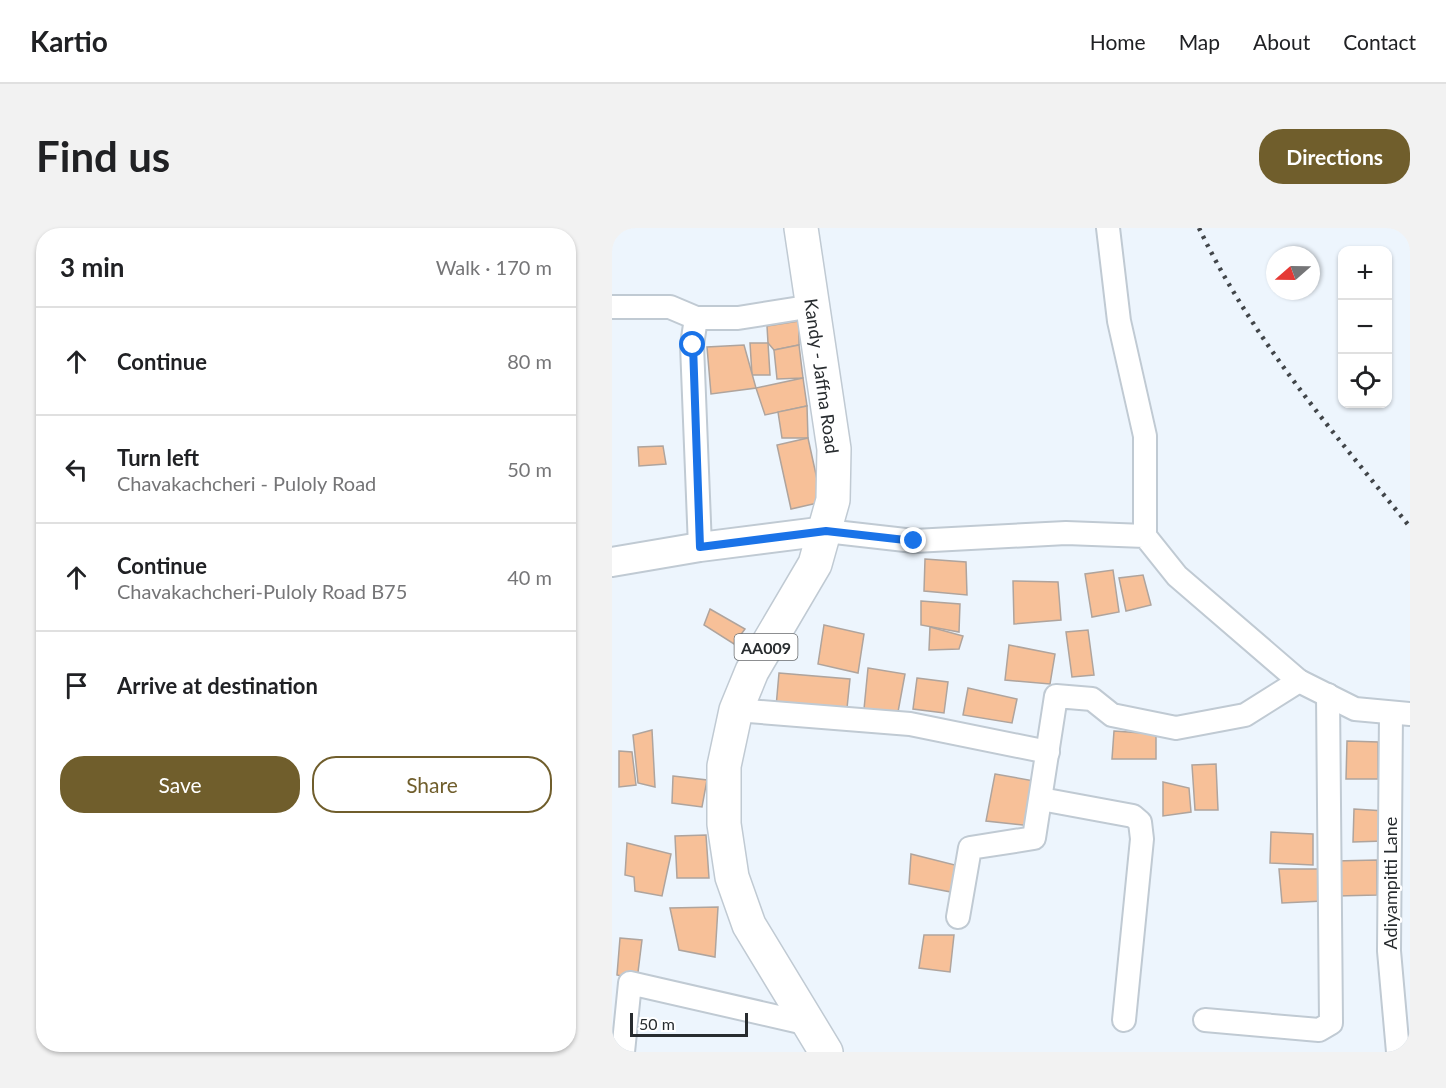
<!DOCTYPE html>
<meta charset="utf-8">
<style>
body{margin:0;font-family:Lato,sans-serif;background:#f2f2f2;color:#202124}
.controls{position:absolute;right:18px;top:18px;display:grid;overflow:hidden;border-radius:12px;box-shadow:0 2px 4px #0004}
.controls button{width:54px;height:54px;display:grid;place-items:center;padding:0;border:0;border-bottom:2px solid #e0e0e0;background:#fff;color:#202124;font:30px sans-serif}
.compass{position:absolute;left:654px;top:18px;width:54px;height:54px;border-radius:50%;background:#fff;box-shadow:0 2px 4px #0004;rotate:250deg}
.scale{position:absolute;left:18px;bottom:15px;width:118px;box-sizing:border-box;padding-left:6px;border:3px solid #282c2f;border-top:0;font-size:16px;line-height:21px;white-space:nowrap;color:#282c2f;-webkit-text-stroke:4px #fff;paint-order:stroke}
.stop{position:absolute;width:18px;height:18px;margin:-14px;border:4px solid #1a73e8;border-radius:50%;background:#fff}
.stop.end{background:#1a73e8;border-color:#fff;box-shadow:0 2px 6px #0008}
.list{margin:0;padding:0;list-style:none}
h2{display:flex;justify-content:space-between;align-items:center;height:78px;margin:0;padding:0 24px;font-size:26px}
h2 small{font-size:20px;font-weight:400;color:#757577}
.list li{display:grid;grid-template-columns:39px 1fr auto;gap:18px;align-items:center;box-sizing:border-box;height:108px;padding:0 24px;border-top:2px solid #e0e0e0}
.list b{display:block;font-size:22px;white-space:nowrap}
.list p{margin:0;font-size:20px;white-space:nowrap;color:#757577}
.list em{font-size:20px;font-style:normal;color:#757577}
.actions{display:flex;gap:12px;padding:18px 24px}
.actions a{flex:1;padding:14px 0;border:2px solid #705e2c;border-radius:24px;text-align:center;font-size:21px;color:#705e2c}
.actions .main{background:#705e2c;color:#fff}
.icon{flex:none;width:33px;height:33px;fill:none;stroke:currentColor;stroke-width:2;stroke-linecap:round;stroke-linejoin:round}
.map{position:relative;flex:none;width:798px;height:824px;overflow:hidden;border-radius:24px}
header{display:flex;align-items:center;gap:36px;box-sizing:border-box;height:84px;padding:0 30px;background:#fff;border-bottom:2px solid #e0e0e0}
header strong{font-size:28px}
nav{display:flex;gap:33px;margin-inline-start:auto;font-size:21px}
.intro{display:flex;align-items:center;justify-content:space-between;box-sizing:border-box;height:144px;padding:0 36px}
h1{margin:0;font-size:42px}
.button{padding:15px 27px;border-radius:24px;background:#705e2c;color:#fff;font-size:21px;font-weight:700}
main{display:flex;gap:36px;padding:0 36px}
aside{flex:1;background:#fff;border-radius:24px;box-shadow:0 2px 4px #0004}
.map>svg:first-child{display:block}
.building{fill:#f7c098;stroke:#afa49d;stroke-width:1.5}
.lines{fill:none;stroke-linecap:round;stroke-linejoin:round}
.minor-casing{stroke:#c0cad3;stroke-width:26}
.major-casing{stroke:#c0cad3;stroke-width:32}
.highway-casing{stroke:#c0cad3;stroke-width:36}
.minor{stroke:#fff;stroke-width:22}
.major{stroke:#fff;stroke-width:28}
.highway{stroke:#fff;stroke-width:33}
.rail{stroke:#414549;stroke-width:4.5;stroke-dasharray:3 6;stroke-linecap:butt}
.route{stroke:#1a73e8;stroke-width:8}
.labels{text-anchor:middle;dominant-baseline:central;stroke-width:4.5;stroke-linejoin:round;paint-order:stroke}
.shield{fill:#fff;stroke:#686b6d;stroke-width:1.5}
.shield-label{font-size:16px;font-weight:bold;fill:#282c2f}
.street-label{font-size:18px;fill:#282c2f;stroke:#fff}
</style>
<header>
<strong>Kartio</strong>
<nav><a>Home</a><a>Map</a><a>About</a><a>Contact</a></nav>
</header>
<div class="intro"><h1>Find us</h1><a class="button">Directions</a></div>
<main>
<aside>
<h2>3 min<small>Walk · 170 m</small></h2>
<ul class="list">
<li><svg class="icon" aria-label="ahead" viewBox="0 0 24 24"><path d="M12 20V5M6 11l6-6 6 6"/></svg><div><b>Continue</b></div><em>80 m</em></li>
<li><svg class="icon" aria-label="left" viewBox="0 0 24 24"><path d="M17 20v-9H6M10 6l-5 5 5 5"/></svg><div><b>Turn left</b><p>Chavakachcheri - Puloly Road</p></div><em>50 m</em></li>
<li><svg class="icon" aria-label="ahead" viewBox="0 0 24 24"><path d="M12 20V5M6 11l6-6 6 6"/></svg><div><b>Continue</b><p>Chavakachcheri-Puloly Road B75</p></div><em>40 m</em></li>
<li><svg class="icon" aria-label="arrive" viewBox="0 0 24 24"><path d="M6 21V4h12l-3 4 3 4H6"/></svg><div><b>Arrive at destination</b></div></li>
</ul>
<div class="actions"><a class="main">Save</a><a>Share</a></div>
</aside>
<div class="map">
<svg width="798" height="824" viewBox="0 0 798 824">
<rect width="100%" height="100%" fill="#edf5fd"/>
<g class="building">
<path d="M187,93V117L162,122L156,115L155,98Z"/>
<path d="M138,115H156L158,147H140Z"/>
<path d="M132,117L144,160L99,166L95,119Z"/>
<path d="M187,117L191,150L165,151L162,122Z"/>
<path d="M191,150L195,178L153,187L144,160Z"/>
<path d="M195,178L196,210H170L166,184Z"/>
<path d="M196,210L210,274L179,281L165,217Z"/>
<path d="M51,218L54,236L27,238L26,219Z"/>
<path d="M313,331L354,334L355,367L312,363Z"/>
<path d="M501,342L507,384L480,389L473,346Z"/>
<path d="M531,347L539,377L514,383L507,350Z"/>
<path d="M401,353L446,354L449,392L402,396Z"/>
<path d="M309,373L348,376L347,404L309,397Z"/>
<path d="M98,381L133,401L122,416L92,397Z"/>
<path d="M212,397L252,406L246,445L206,436Z"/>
<path d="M318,399L351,408L347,421L317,422Z"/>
<path d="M476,402L482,447L460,449L454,404Z"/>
<path d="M397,417L443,426L438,456L393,452Z"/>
<path d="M256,440L293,446L286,484L252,481Z"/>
<path d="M167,445L238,451L235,480L164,479Z"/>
<path d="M305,450L336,454L332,485L301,481Z"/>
<path d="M356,460L405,471L400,495L351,487Z"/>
<path d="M40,502L43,559L26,555L21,507Z"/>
<path d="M502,503L544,506V531H500Z"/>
<path d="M735,513L766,514V551H734Z"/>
<path d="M7,523L20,524L24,557L7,559Z"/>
<path d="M604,536L606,582H583L580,537Z"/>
<path d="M383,546L428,554L420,598L374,593Z"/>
<path d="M61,548L95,552L90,579L60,575Z"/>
<path d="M551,554L577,560L579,584L551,588Z"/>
<path d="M742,581L773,583L772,613L741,614Z"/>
<path d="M659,604L701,606V637L658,635Z"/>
<path d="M94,607L97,650H65L63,608Z"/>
<path d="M15,615L59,626L50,668L23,663L22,649L13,647Z"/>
<path d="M299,626L343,637L339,664L297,656Z"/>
<path d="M765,632V667L725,668L723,633Z"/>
<path d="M667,641H711V673L670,675Z"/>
<path d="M106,679L103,729L67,722L58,680Z"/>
<path d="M312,707H342L338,744L307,740Z"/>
<path d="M8,710L30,712L25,752L5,747Z"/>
</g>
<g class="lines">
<defs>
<g id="minor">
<path d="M496,0L507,93L533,208V308"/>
<path d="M0,79H58L84,90H126L201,78"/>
<path d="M84,90L80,117L88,319"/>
<path d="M214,303L302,313L454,305L533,308L565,348L687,453L743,481L798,486"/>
<path d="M124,482L298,496L436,524"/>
<path d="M779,485L777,723L786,824"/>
<path d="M429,571L521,588L528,594L530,611L512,792"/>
<path d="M346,689L358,620L422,610L444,468L480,471L500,487L564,500L633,487L687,453"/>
<path d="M593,792L707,802L719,795L716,467"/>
<path d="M11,824L18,755L197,796"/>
</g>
<path id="major" d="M0,334L88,319L214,303"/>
<path id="highway" d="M189,0L222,221L221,272L203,336L140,443L124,482L112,538V596L120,649L137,697L214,824"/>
</defs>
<use href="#minor" class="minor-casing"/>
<use href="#major" class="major-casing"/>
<use href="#highway" class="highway-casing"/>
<use href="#minor" class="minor"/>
<use href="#major" class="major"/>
<use href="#highway" class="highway"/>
<path class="rail" d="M587,0C640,111 721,204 798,299"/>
</g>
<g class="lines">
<path class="route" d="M81,117L88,319L214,303L302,313"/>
</g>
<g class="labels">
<rect class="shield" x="122.5" y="406" width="63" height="26" rx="4.5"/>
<g class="shield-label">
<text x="154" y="419">AA009</text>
</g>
<g class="street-label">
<text transform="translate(210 148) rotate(82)">Kandy - Jaffna Road</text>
<text transform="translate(778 655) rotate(-90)">Adiyampitti Lane</text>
</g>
</g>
</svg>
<div class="controls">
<button>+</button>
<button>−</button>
<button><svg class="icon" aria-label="locate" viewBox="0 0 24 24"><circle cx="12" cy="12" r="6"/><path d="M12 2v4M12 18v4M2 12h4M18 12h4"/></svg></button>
</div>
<svg class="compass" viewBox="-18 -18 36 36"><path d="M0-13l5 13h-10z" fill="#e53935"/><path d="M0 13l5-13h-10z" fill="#757577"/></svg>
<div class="scale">50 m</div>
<div class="stop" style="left:81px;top:117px"></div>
<div class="stop end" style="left:302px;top:313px"></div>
</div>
</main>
